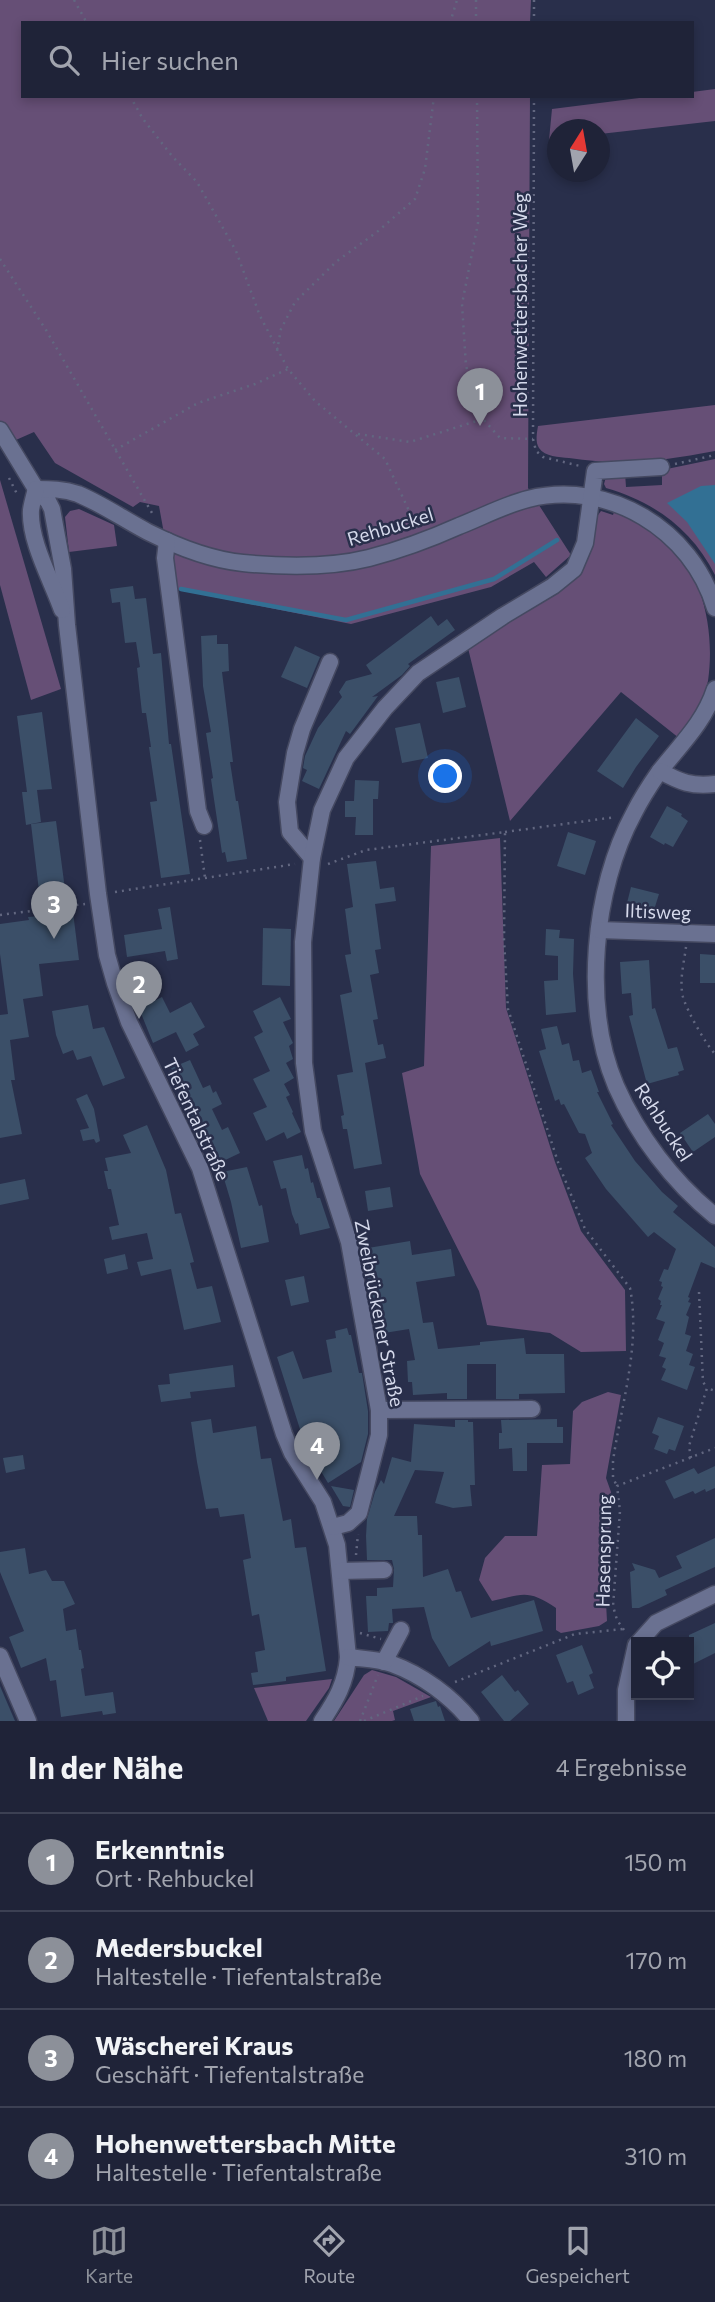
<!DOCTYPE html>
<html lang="de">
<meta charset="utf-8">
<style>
body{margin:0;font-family:Commissioner,sans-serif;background:#272b40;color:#f1f3f6}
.controls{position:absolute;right:21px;bottom:21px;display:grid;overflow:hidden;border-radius:0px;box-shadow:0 4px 10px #0003}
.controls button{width:63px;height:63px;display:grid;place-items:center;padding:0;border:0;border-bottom:2px solid #3c4053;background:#1f2338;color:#f1f3f6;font:35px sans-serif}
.compass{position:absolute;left:547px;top:119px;width:63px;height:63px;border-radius:50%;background:#1f2338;box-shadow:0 4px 10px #0003;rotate:11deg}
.you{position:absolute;left:446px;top:777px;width:24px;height:24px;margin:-18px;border:5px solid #fff;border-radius:50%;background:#1a73e8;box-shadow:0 0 0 10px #1a73e833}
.badge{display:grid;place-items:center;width:46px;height:46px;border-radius:50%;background:#8c9099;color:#fff;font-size:23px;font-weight:700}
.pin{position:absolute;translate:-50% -58px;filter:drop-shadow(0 2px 4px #0008)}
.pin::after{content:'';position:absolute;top:37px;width:24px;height:21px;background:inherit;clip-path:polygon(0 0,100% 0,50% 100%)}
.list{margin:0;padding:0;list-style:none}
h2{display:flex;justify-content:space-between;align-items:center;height:91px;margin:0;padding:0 28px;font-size:30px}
h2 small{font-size:23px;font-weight:400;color:#a1a4ae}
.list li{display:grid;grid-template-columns:46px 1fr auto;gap:21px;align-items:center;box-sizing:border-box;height:98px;padding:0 28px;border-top:2px solid #3c4053}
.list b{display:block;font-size:26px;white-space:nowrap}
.list p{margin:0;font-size:23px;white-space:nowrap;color:#a1a4ae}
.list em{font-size:23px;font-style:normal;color:#a1a4ae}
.icon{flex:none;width:38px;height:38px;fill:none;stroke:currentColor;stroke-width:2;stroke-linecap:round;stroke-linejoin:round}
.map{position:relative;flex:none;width:715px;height:1721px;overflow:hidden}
.search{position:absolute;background:#1f2338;box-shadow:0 4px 10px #0003;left:21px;right:21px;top:21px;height:77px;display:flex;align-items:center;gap:18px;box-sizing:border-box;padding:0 24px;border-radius:0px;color:#a1a4ae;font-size:26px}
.sheet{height:483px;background:#1f2338}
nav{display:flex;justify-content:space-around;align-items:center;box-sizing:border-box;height:98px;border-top:2px solid #3c4053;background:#1f2338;font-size:19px;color:#a1a4ae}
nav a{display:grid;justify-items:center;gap:4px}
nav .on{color:#8c9099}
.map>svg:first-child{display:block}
.green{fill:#664f76}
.water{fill:#327094}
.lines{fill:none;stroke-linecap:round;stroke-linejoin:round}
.stream{stroke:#327094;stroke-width:4.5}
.building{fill:#3b4f68}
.minor-casing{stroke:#454961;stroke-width:19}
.path{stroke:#626780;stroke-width:2.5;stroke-dasharray:2 5;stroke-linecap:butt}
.minor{stroke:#6a7191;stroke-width:16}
.labels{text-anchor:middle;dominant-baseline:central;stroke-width:5;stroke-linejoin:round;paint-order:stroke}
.street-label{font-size:19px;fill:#d5d9eb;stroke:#292f4b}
</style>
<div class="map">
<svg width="715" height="1721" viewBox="0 0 715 1721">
<rect width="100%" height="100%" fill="#292f4b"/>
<g class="green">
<path d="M0,0H531L530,23H23V96H530L528,488L571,555L546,577L534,562L491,587L351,624L174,589L159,506L140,502L133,507L55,463L34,432L0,447Z"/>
<path d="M715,89V121L600,134V130H558L557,139L549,140L552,109L655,96H692V92Z"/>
<path d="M715,405V451C663,461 622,466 569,458C559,457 545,457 539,448C535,442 537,432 538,426Z"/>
<path d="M715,459V575C692,529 654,502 606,488L604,484L606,477L625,473L626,487L662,485V470Z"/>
<path d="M0,480L61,689L31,700L0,585Z"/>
<path d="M79,509L114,525L117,546L69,552L65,517L70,511Z"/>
<path d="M615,509C633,518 650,527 665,539C704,572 715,633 708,681C703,702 691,721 679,738L621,692L510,821L468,648L562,586L595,519L601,511L613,515Z"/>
<path d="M500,838L506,1008L555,1162L581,1231L625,1290L626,1351L581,1352L550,1333L487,1325L479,1291L420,1174L402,1073L424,1066L431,846Z"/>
<path d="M608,1392L621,1395L606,1478L611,1492L606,1603L607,1621L599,1626L561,1633L556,1630V1608C528,1589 523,1594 492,1601L479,1580L485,1558L505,1536H537L542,1465L570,1464L573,1411L582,1402Z"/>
<path d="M372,1670L396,1677L431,1697L393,1711L395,1720L392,1721H334L364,1675Z"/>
<path d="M332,1679L329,1688L306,1721H268L254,1688Z"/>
</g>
<path class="water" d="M715,485V564L687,522L667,503L701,486Z"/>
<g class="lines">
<path class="stream" d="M181,589L346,620L494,579L557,540"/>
</g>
<g class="building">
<path d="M133,586L135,599L146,598L153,654L161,653L169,744H171L190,874L161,878L150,802L157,801L149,747H151L146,713H142L137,668L140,667L136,642L125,643L120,602L112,603L110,589Z"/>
<path d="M431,616L438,626L447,619L455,630L408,664L410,666L402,675L372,697L378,696L350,734L346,731L319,789L302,781L307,770L303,768L305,756L318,728L342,697L339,692L346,681L372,674L366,665Z"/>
<path d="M217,635V644H228L229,671L222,672L233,762H230L236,801H238L247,859L227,862L225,852L222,853L211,779L213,778L206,733L211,732L203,686L201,636Z"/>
<path d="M295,646L320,657L307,688L281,677Z"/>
<path d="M459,677L466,707L443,713L436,682Z"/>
<path d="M42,712L52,789L37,790L41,822L26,825L22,792H27L17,716Z"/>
<path d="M636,718L659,736L636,767L623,788L597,771Z"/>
<path d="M420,723L428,758L402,763L395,728Z"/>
<path d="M355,780L379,781L378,799H373V835H355L356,817H345V801H354Z"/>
<path d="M667,806L682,814L681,816L688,821L673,847L665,843L664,845L650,837Z"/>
<path d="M56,821L68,912H73L79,960L39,964L43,996L23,999L29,1037L10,1040L15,1080H11L22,1134L0,1138V1015L8,1014L0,954V924L29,920L28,917L42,916L31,824Z"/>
<path d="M568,832L596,841L585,875L557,866Z"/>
<path d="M376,861L380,889L394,887L396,901L375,904L381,949L375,950L379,973L370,975L378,1019L373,1020L378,1045L383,1044L386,1058L365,1063L382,1164L354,1169L347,1129H343L341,1116L344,1115L337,1075L353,1072L340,995L352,992L345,955L351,954L345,909L353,907L347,864Z"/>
<path d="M631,887L659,894L654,910L627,903Z"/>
<path d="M170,907L178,959L167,961L165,951L127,957L124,935L162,929L158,909Z"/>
<path d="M263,928L291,929L290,986L262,985Z"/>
<path d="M546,929L560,930L559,938L574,939L573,974L576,1012L546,1015L544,981L558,980V956L545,955Z"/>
<path d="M700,954L715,955V983H700Z"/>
<path d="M649,960L652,1009L655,1008L668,1049L677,1047L684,1070L678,1072L679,1075L647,1084L629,1016L633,1015L631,993L622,994L620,962Z"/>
<path d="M147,978L154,1001L162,997L170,1013L191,1002L205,1027L193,1034L199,1045L186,1052L176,1032L153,1043L130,986Z"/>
<path d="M280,997L291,1019L283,1022L293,1043L289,1046L293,1059L286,1063L294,1078L284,1084L290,1095L286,1097L293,1112L292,1113L301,1132L287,1139L284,1132L266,1141L253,1113L267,1107L253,1079L270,1071L254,1037L263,1032L253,1011Z"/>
<path d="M88,1005L93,1029L104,1027L125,1078L103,1086L91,1056L77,1060L73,1050L63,1054L56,1035L52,1011Z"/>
<path d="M557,1026L562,1045L569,1043L573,1061L579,1060L582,1073L591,1070L599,1092H597L613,1124L611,1125L635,1161L662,1192L678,1206L673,1212L715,1247V1268L701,1262L688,1297L690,1298L688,1302L691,1303L686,1315L689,1317L685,1334L691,1336L686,1351L693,1354L689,1365L695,1367L687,1390L661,1380L666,1369L662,1367L666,1358L659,1356L664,1343L658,1340L665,1322L656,1319L662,1305H660L661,1301L658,1299L663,1287L661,1286L662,1282L659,1281L664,1269L668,1270L676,1249L654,1232L648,1237L606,1189L585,1158L592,1153L585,1134L579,1133L564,1104L561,1105L559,1099L555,1101L539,1051L546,1049L541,1029Z"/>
<path d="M190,1060L203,1088L210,1085L213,1093L216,1091L222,1104L212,1109L222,1130L228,1127L240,1153L219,1163L214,1148L206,1151L169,1071L172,1070L171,1068Z"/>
<path d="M87,1094L94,1109L100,1141L96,1143L94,1139L83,1141L80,1130L89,1128L76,1099Z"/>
<path d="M708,1114L715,1124V1137L693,1152L680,1133Z"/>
<path d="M147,1125L166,1170L175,1214L181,1213L194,1262L190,1263L197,1289L212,1286L221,1322L184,1330L171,1269L141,1276L137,1262L153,1259L147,1233L112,1240L109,1227L119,1225L111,1189H108L104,1171H108L105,1158L131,1153L123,1135Z"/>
<path d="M302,1155L305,1169L308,1168L311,1183L313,1182L317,1198H320L330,1228L300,1235L298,1223L296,1224L292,1214L286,1188L281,1189L273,1161Z"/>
<path d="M247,1167L259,1206L262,1205L269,1242L241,1248L231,1202L222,1172Z"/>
<path d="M25,1179L29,1199L0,1205V1184Z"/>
<path d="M390,1187L393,1207L368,1211L365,1191Z"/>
<path d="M410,1241L412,1255L451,1249L455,1276L416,1282L423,1323L433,1322L438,1349L480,1345V1342L524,1338L526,1354H564L565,1393L519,1394V1399H496V1364H467V1399H447V1393L413,1395L412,1382H408L407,1361L415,1360L409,1329L378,1334L362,1249Z"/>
<path d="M125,1254L128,1269L107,1274L104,1259Z"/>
<path d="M304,1276L309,1302L291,1306L285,1280Z"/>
<path d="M347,1328L349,1335H351L359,1373H362L368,1411V1434L361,1462L328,1483L319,1468L317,1469L306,1448L277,1357L293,1351L303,1379L332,1372L326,1340L336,1338L335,1331Z"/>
<path d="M233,1365L235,1387L190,1392L191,1398L161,1402L158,1385L170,1384L169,1374Z"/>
<path d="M658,1417L684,1426L675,1451L669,1449L667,1454L654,1449L659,1436L652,1433Z"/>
<path d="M211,1419L213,1433L256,1426L261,1459L271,1458L283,1521L291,1519L295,1548L306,1547L326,1671L286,1677V1681L253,1685L251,1673L258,1672L255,1652L265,1650L259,1614L252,1616L243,1560L251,1558L244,1514L220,1517L218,1508L206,1509L197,1462L191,1422Z"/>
<path d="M557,1419V1427H563V1443H527V1471H513L512,1448L499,1449V1433H502L501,1420Z"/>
<path d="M455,1420H468V1422H473L475,1485H470L472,1506L453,1508L435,1503L444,1472L415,1470L394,1516H417L418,1535H422L423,1577L448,1569L456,1592L461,1591L471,1618L534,1600L543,1631L491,1646L490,1641L449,1667L432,1638L424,1607L392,1609L393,1623H389L388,1631L368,1632L366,1596H377V1588L393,1587L394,1569L392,1560H367L366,1536L367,1519L375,1492L381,1480L384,1484L392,1457L411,1462L414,1424L455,1427Z"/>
<path d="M23,1455L25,1469L6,1473L3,1458Z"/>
<path d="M715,1466V1488L706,1492L705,1489L695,1494L693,1491L674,1499L665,1481L694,1468L698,1474Z"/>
<path d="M331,1486L354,1490L350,1507L343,1506Z"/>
<path d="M715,1538V1567L665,1590L667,1595L639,1608H632L630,1572L635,1570L632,1563L655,1570L659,1578L682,1568L676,1556Z"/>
<path d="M25,1548L29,1574L46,1570L52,1581H64L75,1604L63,1609L66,1631L76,1629L79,1650H81L84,1668L81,1669L85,1696L113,1692L116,1713L103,1715L102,1711L61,1717L56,1680L50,1681L46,1658L21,1668L9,1637L24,1631L0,1572V1552Z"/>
<path d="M715,1623V1653L689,1666V1635Z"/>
<path d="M582,1645L593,1673L589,1675L594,1688L578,1695L573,1681L567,1683L556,1655Z"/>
<path d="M502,1675L515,1692L518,1690L529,1704L510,1721H504L481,1692Z"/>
<path d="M0,1686L15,1721H0Z"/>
<path d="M436,1701L438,1707L440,1706L445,1721H414L410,1709Z"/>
</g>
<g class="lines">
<defs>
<g id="minor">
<path d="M0,430L36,489L48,501L52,509L63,569L67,625L98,894L107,955L115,983L129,1022L200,1168L284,1434L292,1453L323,1502L337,1545L348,1657C346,1683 336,1700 322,1721"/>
<path d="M36,489C50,489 64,489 78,494C102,504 125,520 148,532C176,546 212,560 243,563C285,567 329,568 369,558C400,550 430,539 459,526C482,517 504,505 528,499C609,479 692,530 715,608"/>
<path d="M36,489C34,496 32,503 31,510C29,541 52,581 62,610"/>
<path d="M167,541L165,558L198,811L204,826"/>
<path d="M715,689C704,723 680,745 659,772C650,785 641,799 634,813C593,888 582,1006 616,1086C638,1136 673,1182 715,1216"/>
<path d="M660,771C680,782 692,787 715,784"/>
<path d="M312,858L290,832L287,802L295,753L302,729L330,662"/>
<path d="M599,930L715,934"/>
<path d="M379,1410L532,1409"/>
<path d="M333,1527L348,1523L359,1513L379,1435V1410L349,1242L313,1131L304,1063L303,942L312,858L322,810L346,758L385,708L418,673L503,616L553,586L574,569L585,543L595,471L661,467"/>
<path d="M340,1571L384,1570"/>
<path d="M639,1642L656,1623L715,1594"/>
<path d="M0,1656L28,1721"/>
<path d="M348,1657C363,1659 378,1659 392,1664C422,1675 451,1696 471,1721"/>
<path d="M384,1662L401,1630"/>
<path d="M626,1721V1690L636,1645"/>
</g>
</defs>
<use href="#minor" class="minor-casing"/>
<g class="path">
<path d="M74,0L87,23"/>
<path d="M476,0V23"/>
<path d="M450,23L457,0"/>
<path d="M534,23V0"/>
<path d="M130,96L143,119L172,156L197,182L236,251L260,316L288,369L315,401L385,459L417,528"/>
<path d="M477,96L478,223L462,304L466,366L483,419L500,438L533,439"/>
<path d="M534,96L533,439L536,451L543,457L580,466"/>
<path d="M0,259L46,330L152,513V518"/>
<path d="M277,351L281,329L295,302L337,261L377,232L415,199L425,169L434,96"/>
<path d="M358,434L410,442L483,419"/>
<path d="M115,450L198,403L255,384L288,369"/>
<path d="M675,464L715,455"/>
<path d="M9,478L17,494"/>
<path d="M505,832L616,817"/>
<path d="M200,840L205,878"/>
<path d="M328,864L366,850L505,832L504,940L508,1009L559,1165L585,1229L630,1288C641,1345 621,1405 613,1461V1478L617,1486"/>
<path d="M115,892L295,864"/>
<path d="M0,915L85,904"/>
<path d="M686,947C684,963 679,981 683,997C687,1011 705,1043 715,1054"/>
<path d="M699,1292L703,1382L707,1388"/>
<path d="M691,1458L689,1446L707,1388L715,1391"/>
<path d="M356,1555L358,1534"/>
<path d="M624,1630L617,1620L613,1606L620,1511L617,1486L715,1448"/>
<path d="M360,1633L381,1639"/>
<path d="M455,1682L575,1634L623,1629"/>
<path d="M360,1721L378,1675"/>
<path d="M364,1721L423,1696"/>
</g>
<use href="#minor" class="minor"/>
</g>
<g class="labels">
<g class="street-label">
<text transform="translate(519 305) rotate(-90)">Hohenwettersbacher Weg</text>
<text transform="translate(390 526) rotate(-17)">Rehbuckel</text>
<text transform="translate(658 911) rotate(2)">Iltisweg</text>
<text transform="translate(197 1119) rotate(65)">Tiefentalstraße</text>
<text transform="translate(664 1122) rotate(57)">Rehbuckel</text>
<text transform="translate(380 1313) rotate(79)">Zweibrückener Straße</text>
<text transform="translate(603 1551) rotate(-89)">Hasensprung</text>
</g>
</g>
</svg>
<div class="controls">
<button><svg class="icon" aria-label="locate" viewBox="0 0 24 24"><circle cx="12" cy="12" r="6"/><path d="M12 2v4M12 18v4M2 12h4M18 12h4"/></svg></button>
</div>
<svg class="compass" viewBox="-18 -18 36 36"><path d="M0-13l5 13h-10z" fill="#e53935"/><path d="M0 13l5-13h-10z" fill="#a1a4ae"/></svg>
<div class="you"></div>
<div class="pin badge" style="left:480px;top:426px">1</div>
<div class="pin badge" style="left:139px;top:1019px">2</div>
<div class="pin badge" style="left:54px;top:939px">3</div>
<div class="pin badge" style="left:317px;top:1480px">4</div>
<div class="search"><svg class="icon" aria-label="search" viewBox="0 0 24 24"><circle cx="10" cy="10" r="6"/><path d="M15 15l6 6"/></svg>Hier suchen</div>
</div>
<section class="sheet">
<h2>In der Nähe<small>4 Ergebnisse</small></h2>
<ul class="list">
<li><span class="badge">1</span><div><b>Erkenntnis</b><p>Ort · Rehbuckel</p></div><em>150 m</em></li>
<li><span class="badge">2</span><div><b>Medersbuckel</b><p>Haltestelle · Tiefentalstraße</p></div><em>170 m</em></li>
<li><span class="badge">3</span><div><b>Wäscherei Kraus</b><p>Geschäft · Tiefentalstraße</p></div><em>180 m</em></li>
<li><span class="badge">4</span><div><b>Hohenwettersbach Mitte</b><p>Haltestelle · Tiefentalstraße</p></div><em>310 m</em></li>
</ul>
</section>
<nav>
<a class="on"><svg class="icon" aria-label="map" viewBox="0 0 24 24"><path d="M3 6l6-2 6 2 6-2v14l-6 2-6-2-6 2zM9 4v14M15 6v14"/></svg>Karte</a>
<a><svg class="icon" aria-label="directions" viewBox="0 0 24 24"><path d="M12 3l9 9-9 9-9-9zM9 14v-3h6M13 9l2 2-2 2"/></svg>Route</a>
<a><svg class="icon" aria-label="saved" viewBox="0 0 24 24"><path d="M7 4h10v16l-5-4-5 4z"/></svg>Gespeichert</a>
</nav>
